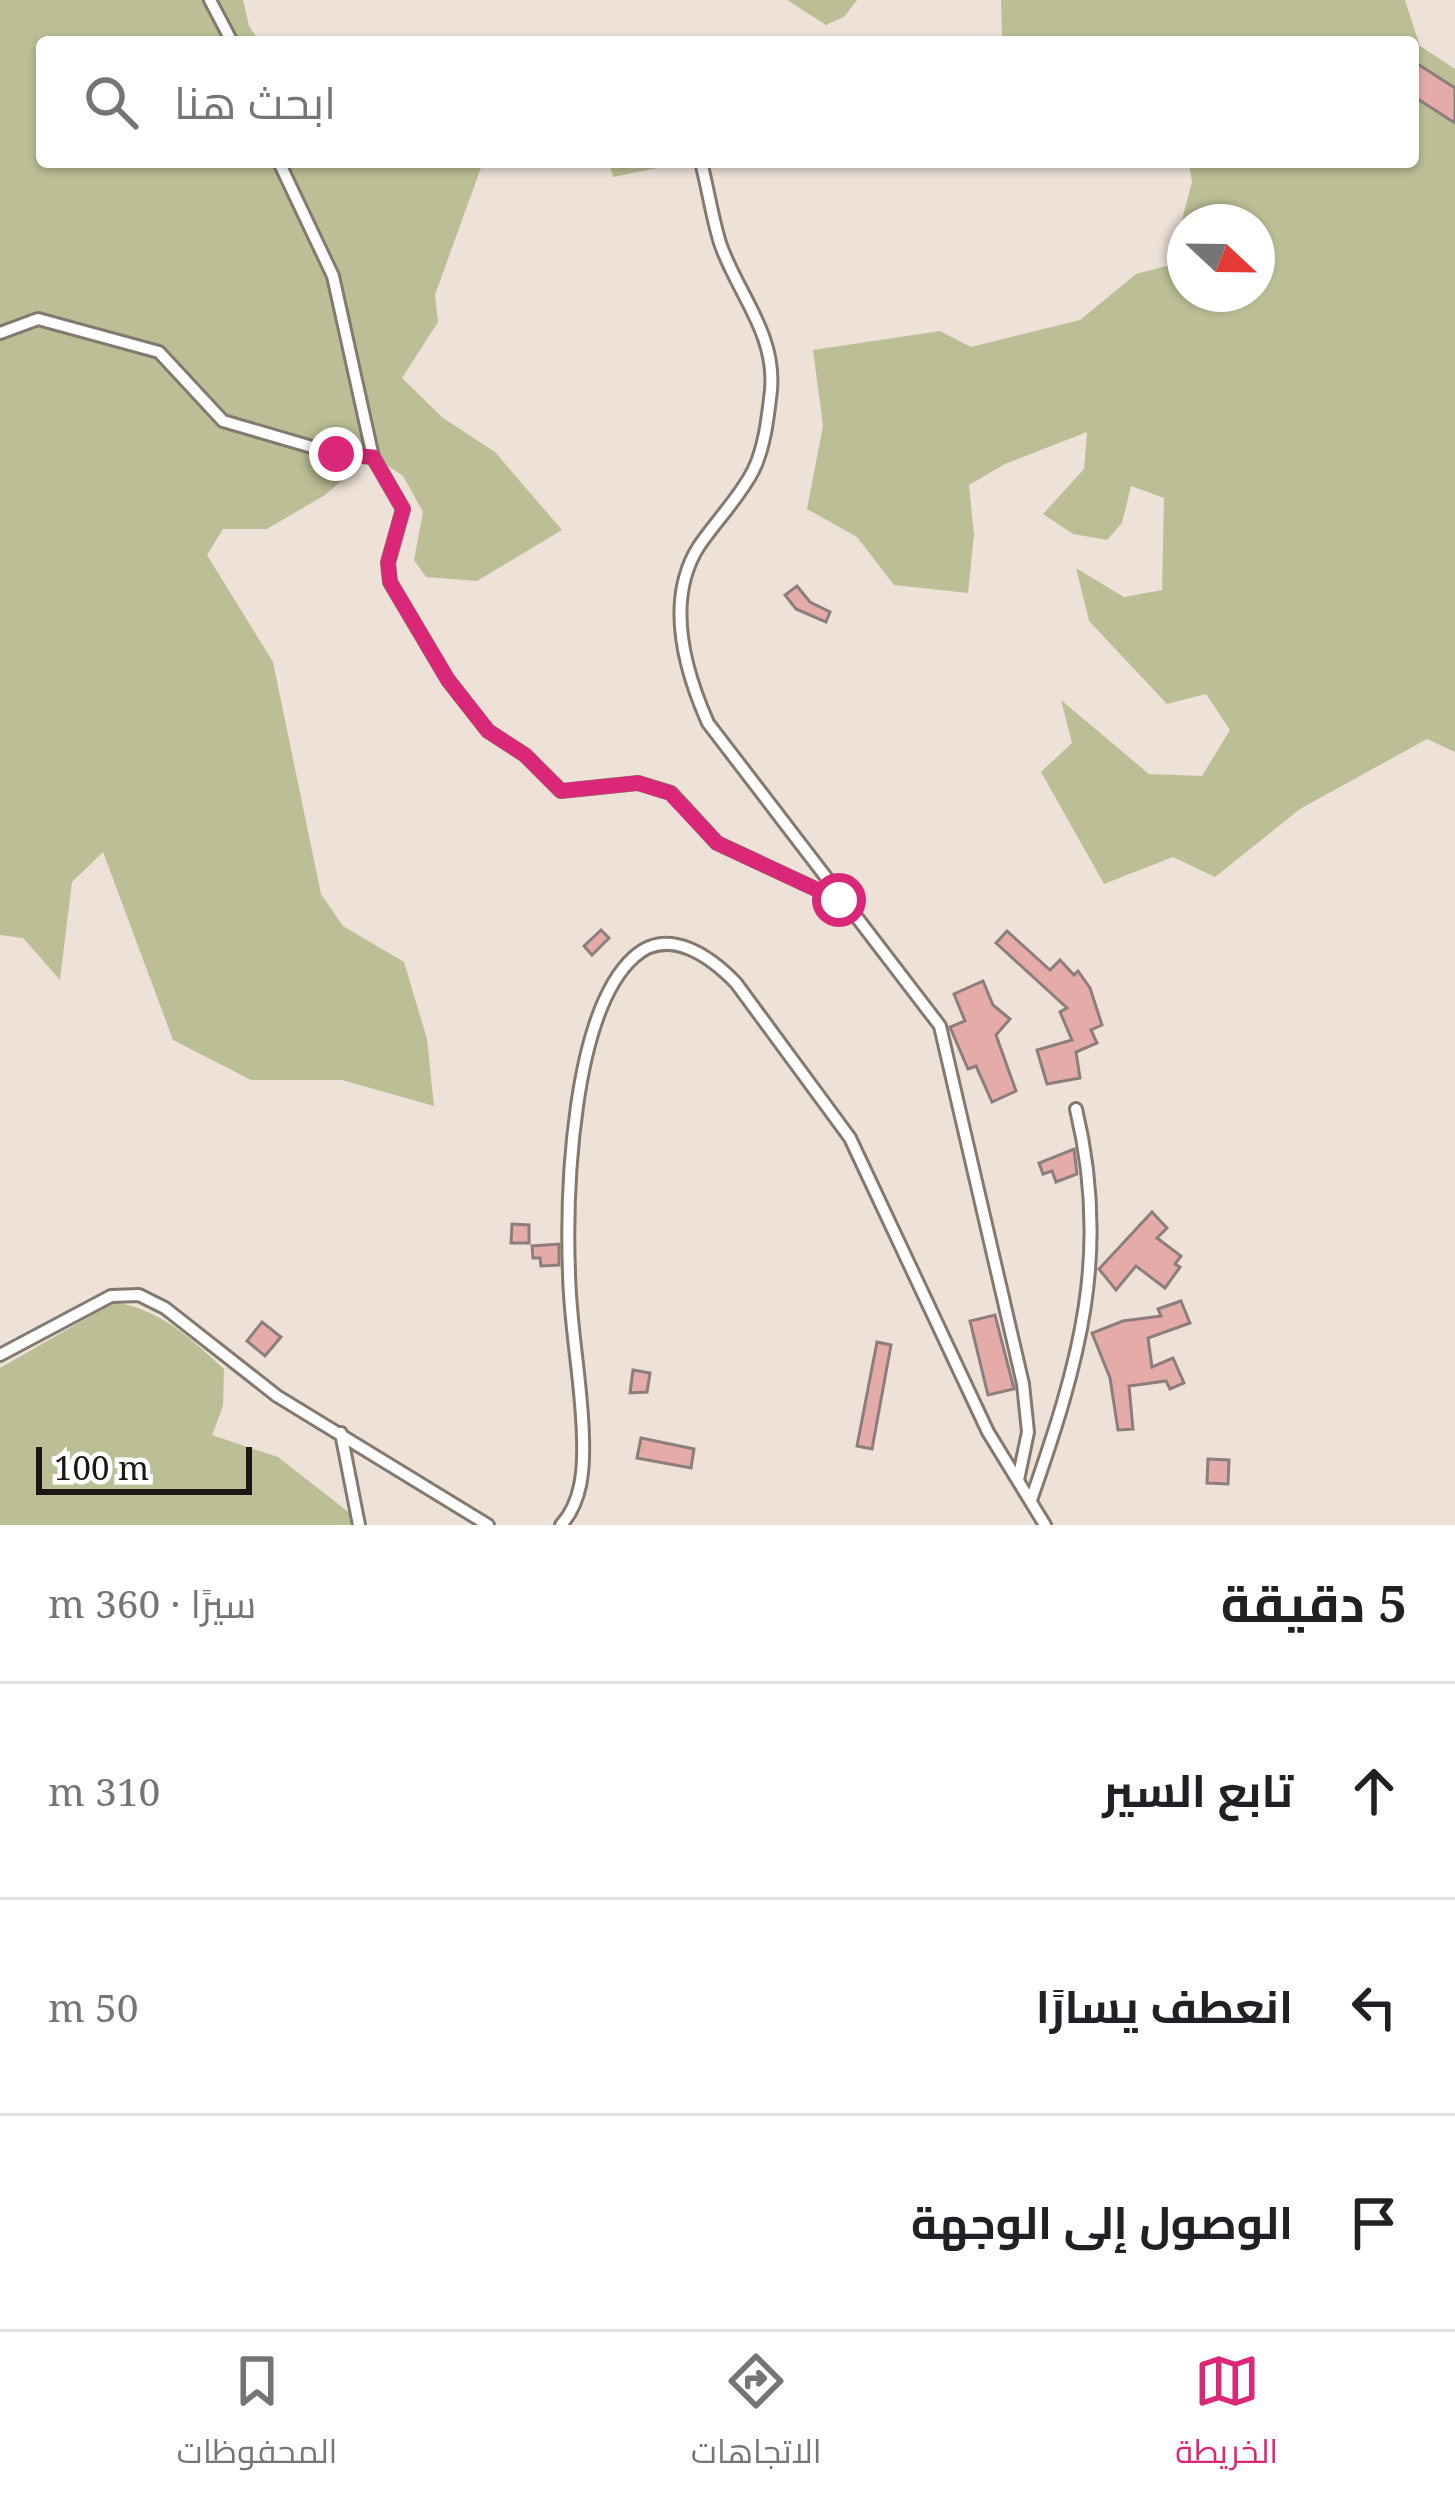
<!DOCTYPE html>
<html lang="ar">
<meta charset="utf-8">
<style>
body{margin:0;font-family:"Noto Serif",Cairo,serif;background:#f2f2f2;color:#202124;direction:rtl}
.compass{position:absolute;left:1167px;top:204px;width:108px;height:108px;border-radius:50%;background:#fff;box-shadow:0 3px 9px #0004;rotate:112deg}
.scale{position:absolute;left:36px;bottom:30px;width:216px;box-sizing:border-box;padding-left:12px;border:6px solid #1c1814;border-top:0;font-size:33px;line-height:42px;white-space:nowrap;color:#1c1814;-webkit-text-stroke:9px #fff;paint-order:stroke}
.stop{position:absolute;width:36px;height:36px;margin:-27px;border:9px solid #db2777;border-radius:50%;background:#fff}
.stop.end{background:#db2777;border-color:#fff;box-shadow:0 3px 12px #0008}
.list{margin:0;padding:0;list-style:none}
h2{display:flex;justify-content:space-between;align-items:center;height:156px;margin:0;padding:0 48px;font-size:51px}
h2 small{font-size:39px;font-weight:400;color:#757577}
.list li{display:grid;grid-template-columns:78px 1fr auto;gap:36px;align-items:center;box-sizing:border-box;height:216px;padding:0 48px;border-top:3px solid #e0e0e0}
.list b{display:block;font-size:45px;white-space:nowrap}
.list em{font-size:39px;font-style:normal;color:#757577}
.icon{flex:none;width:66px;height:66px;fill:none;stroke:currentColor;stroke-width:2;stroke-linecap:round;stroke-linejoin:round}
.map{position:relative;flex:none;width:1455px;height:1525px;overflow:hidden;direction:ltr}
.search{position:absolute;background:#fff;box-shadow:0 3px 9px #0004;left:36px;right:36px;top:36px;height:132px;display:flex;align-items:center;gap:30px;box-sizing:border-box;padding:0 42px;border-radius:12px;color:#757577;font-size:45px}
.sheet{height:804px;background:#fff}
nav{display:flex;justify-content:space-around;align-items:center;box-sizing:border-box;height:168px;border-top:3px solid #e0e0e0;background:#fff;font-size:33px;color:#757577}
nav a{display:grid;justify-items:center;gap:6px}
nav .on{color:#db2777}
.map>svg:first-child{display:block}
.green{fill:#bcbf95;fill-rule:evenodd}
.building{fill:#e4aba9;stroke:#8d7e7d;stroke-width:3}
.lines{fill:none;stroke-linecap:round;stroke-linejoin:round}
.street-casing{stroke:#83796f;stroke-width:16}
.street{stroke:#fff;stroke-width:10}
.route{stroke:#db2777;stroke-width:15}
</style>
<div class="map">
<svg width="1455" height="1525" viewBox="0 0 1455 1525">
<rect width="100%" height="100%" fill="#eee2d8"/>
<g class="green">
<path d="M0,0H243L249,26L260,42H42V162H483L435,295L438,322L402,378L443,418L495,452L562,530L477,581L426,577L414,560L423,512L403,476L372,455L325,495L267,529H223L207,555L273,662L321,894L343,926L404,962L427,1039L434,1106L342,1080H251L173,1040L103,852L72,882L60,980L23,938L0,935Z"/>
<path d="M787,0H857L844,17L826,25Z"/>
<path d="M1001,0H1405L1420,46L1455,69V752L1427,739L1300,809L1215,877L1173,857L1104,884L1041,772L1072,743L1061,700L1149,774L1202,776L1230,730L1206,694L1167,704L1089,621L1076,568L1124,597L1162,590L1164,498L1131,486L1122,523L1107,540L1073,534L1043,514L1084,469L1087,432L1005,464L969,485L974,535L968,593L894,585L857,537L807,509L823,426L813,350L940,331L971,347L1080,320L1136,274L1170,265L1192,182L1189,162H1413V42H1002ZM1185,222H1257V294H1185Z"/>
<path d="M609,162H687L613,177Z"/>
<path d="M115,1302C163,1311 190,1338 224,1369L223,1406L212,1435L278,1457L365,1525H0V1368Z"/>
</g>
<g class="building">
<path d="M1413,61L1455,88V123L1413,96Z"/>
<path d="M797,586L810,602L830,612L826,622L796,609L785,595Z"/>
<path d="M601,930L609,938L592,955L584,946Z"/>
<path d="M1007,931L1050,970L1060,960L1074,975L1078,971L1090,988L1102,1025L1091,1030L1097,1043L1076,1052L1080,1078L1047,1084L1037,1050L1072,1040L1060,1012L1067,1008L996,943Z"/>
<path d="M983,981L993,1005L1010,1019L996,1035L1016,1091L992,1102L976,1066L968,1069L950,1027L965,1021L954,994Z"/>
<path d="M1074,1149L1077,1174L1056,1182L1052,1171L1043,1174L1039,1163Z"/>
<path d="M1152,1212L1167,1228L1157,1238L1181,1256L1175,1264L1180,1267L1165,1288L1136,1266L1116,1290L1099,1269Z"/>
<path d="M512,1224L529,1225V1243H511Z"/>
<path d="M559,1244V1265L541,1266L540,1258H533L532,1246Z"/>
<path d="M1181,1301L1190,1323L1148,1338L1152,1367L1173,1358L1184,1383L1170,1389L1166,1381L1129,1386L1133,1429L1118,1430L1110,1378L1092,1333L1123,1321L1161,1316L1158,1309Z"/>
<path d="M995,1315L1014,1389L988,1395L970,1321Z"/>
<path d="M262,1322L281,1337L265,1356L247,1341Z"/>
<path d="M877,1342L891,1345L872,1449L857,1446Z"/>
<path d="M633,1370L650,1373L647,1392L630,1393Z"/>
<path d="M641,1438L694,1449L691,1468L637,1458Z"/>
<path d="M1208,1459L1229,1460L1228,1484L1207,1483Z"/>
</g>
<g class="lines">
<defs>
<g id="street">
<path d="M210,0L232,42"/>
<path d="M279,162L333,276L373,457L403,509L388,563L390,582L448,680L488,731L525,755L561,791L638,783L671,793L717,843L837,899"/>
<path d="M701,162C708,189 712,217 720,243C737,293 776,333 771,390C768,416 765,447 753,471C739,498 716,521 699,546C665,599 684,669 708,723L940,1026L1023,1384L1028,1432L1018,1480"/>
<path d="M0,333L38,319L159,352L223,421L336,454L373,457"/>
<path d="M0,1355L111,1296L139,1295L165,1308L277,1396L488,1525"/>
<path d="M341,1433L359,1525"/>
<path d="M1031,1500C1079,1363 1111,1254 1076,1109"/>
<path d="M561,1525C582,1502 584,1469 583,1438C582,1383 570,1328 569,1273C566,1191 572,1013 634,957C668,926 710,956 736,983L850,1138L988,1432L1045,1525"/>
</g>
</defs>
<use href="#street" class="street-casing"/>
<use href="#street" class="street"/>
</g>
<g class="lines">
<path class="route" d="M336,454L373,457L403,509L388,562L390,582L448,680L488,731L525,755L561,791L638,783L670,793L717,843L839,900"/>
</g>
</svg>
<svg class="compass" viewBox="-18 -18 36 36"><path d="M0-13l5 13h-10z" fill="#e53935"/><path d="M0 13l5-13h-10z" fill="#757577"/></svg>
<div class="scale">100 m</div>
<div class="stop" style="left:839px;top:900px"></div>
<div class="stop end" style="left:336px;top:454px"></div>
<div class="search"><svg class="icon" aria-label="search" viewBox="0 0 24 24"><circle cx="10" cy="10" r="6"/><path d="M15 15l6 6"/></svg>ابحث هنا</div>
</div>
<section class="sheet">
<h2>5 دقيقة<small>سيرًا · 360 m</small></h2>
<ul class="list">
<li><svg class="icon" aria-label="ahead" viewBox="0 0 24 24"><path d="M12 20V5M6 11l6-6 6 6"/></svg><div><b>تابع السير</b></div><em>310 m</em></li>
<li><svg class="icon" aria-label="left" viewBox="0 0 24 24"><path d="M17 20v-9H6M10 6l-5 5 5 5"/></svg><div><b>انعطف يسارًا</b></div><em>50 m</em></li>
<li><svg class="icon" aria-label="arrive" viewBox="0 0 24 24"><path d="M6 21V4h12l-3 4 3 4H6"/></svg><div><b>الوصول إلى الوجهة</b></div></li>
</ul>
</section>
<nav>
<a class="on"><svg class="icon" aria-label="map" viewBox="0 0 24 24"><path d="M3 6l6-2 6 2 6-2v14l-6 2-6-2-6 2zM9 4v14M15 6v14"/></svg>الخريطة</a>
<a><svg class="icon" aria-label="directions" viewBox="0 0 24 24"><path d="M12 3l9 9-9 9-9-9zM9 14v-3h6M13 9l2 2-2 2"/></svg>الاتجاهات</a>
<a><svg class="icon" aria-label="saved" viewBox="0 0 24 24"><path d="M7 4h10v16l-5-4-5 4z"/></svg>المحفوظات</a>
</nav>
